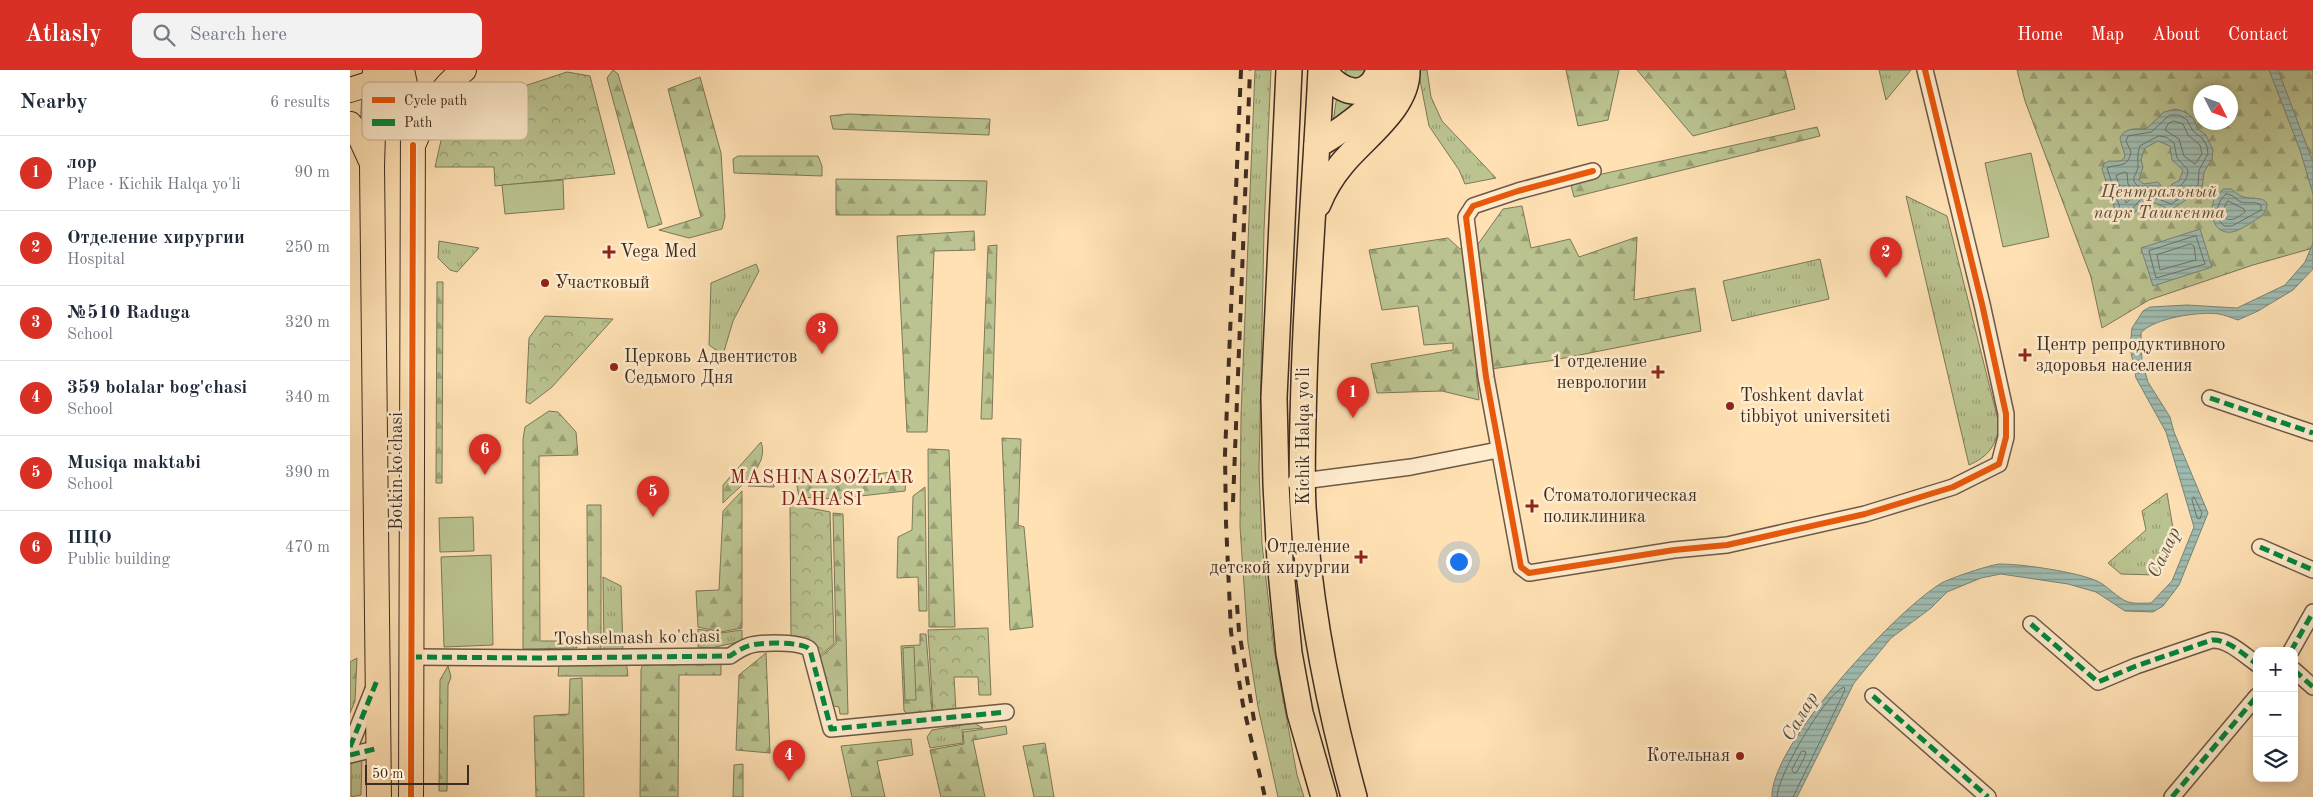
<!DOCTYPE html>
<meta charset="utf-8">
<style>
body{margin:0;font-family:"Old Standard TT",serif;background:#f2f2f3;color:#1f2937}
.controls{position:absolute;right:15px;bottom:15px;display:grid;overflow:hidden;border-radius:10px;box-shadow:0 2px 8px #0003}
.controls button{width:45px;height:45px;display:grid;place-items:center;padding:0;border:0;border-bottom:1px solid #e0e1e3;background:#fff;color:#1f2937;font:25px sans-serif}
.compass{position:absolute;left:1843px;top:15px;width:45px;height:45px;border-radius:50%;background:#fff;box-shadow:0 2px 8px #0003;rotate:132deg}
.scale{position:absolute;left:15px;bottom:12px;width:104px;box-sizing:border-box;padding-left:5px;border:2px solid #3e2c21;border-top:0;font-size:14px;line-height:18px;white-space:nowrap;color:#3e2c21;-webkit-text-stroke:4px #ffecce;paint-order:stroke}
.you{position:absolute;left:1108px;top:491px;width:18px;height:18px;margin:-12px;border:4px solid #fff;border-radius:50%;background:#1a73e8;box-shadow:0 0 0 8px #1a73e833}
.badge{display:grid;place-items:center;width:32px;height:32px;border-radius:50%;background:#d93025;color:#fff;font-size:16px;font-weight:700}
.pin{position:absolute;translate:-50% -41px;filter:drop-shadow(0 1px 2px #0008)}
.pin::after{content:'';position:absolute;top:26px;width:18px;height:15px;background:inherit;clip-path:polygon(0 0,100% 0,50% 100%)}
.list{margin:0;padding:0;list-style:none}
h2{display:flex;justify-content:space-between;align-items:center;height:65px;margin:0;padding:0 20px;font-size:21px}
h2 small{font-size:16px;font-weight:400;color:#747a83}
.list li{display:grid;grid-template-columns:32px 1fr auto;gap:15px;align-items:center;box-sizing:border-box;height:75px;padding:0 20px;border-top:1px solid #e0e1e3}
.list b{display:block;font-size:19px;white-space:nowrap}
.list p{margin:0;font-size:16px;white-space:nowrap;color:#747a83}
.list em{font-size:16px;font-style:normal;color:#747a83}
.icon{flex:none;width:28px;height:28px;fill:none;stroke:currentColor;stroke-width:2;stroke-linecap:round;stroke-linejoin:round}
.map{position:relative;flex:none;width:1963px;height:727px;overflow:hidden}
header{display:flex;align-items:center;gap:30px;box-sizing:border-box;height:70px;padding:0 25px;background:#d93025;color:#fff}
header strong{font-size:24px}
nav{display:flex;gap:28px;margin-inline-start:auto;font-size:18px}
.search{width:350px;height:45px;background:#f2f2f3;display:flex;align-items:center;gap:12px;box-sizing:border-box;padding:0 18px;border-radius:10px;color:#747a83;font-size:19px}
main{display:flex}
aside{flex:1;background:#fff}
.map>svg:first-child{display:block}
.grass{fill:url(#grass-tufts);stroke:#7c7859}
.forest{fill:url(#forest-firs);stroke:#7c7859;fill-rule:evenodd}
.park{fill:url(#park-crowns);stroke:#7c7859}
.pitch{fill:#bbc491;stroke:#7c7859}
.water{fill:url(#water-rules);stroke:#798378;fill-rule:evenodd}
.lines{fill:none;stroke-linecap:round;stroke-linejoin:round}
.shore{stroke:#6f746a;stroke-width:1}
.minor-casing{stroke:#6e5946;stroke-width:18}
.primary-casing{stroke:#3e2c21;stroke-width:26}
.trunk-casing{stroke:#3e2c21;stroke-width:28}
.minor{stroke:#ffecce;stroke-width:15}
.primary{stroke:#ffe1b4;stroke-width:24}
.trunk{stroke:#ffe1b4;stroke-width:25}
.rail{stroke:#3e2c21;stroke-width:4;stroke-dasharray:9 9;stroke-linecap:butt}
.quiet{stroke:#00873e;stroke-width:5;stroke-dasharray:10 5;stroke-linecap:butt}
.cycleway-casing{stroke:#ffecce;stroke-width:9}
.cycleway{stroke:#e8590c;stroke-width:6}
.poi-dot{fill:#8f2418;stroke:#ffecce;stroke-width:2}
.labels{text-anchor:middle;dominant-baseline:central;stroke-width:5;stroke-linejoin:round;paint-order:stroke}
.park-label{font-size:18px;font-style:italic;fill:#5d523d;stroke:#ffecce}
.poi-label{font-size:18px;fill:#3e2c21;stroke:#ffecce;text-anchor:start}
.street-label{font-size:18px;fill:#3e2c21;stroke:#ffecce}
.neighbourhood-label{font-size:19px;letter-spacing:1px;fill:#7a1f14;stroke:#ffecce}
.water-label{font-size:19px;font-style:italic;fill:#565045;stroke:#ffecce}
.key{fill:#ffecce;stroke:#c5b29a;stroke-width:1}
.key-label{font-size:14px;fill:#3e2c21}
</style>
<header>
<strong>Atlasly</strong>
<div class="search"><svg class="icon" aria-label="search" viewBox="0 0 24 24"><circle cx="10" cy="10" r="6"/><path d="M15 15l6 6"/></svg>Search here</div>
<nav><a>Home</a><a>Map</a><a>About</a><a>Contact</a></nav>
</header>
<main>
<aside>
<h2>Nearby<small>6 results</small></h2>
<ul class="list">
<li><span class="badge">1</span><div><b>лор</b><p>Place · Kichik Halqa yo'li</p></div><em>90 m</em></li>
<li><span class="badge">2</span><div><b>Отделение хирургии</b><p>Hospital</p></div><em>250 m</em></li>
<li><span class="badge">3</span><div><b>№510 Raduga</b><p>School</p></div><em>320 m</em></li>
<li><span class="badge">4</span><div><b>359 bolalar bog'chasi</b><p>School</p></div><em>340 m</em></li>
<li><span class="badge">5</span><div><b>Musiqa maktabi</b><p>School</p></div><em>390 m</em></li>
<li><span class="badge">6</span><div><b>ПЦО</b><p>Public building</p></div><em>470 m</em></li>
</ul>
</aside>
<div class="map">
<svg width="1963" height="727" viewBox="0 0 1963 727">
<defs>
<pattern id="grass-tufts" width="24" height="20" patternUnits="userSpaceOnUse" patternTransform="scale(1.25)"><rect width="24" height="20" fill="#bbc491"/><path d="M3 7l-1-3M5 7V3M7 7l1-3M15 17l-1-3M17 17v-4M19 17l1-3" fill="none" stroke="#999f76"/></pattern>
<pattern id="forest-firs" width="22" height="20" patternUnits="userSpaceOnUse" patternTransform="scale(1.25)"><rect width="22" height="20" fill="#bbc491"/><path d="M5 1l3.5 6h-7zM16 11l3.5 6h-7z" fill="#999f76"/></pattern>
<pattern id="park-crowns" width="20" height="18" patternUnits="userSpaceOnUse" patternTransform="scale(1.25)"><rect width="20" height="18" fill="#bbc491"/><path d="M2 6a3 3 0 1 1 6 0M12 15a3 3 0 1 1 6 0" fill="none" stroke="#999f76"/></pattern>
<pattern id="water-rules" width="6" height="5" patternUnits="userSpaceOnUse" patternTransform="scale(1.25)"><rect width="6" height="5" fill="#a0bdb2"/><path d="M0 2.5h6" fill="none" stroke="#849a90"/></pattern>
</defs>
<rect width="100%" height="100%" fill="#ffe1b4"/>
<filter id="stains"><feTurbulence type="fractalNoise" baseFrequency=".004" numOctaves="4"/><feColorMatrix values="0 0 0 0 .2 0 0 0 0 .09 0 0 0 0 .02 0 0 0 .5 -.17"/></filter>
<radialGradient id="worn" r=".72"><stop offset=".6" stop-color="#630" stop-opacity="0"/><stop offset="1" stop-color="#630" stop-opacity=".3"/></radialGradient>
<g class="grass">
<path d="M905,0H921L914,160L909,399L912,474L924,579L947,705L954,727H928L908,637L898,573L890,457L891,345Z"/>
<path d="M995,0H1017L1011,11L996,8Z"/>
<path d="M1068,0H1077L1081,27L1092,51L1146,108L1115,114L1109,100L1079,56Z"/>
<path d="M1529,0H1561L1536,30Z"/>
<path d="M987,25L1013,31L982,59Z"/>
<path d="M1556,126L1597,146L1649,354C1647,375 1638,387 1619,395Z"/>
<path d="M89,171L129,178L107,202L100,200L88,188Z"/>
<path d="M1470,189L1479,229L1382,251L1373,211Z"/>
<path d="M406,194L409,201L383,251L373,285L359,275L361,213Z"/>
<path d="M1817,423L1824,464L1813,492L1805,505L1771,504L1758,493L1796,460L1792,441Z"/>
<path d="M253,507L271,516L273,581H254Z"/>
<path d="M348,559L371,563L392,560V571L362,578L348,577Z"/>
<path d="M273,593L277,597L278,606H208L209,595L216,594Z"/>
<path d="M624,653L633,658L612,660L613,673L580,678L577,667L582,660Z"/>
<path d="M12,687L11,725L1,727V692Z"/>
</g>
<g class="forest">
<path d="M263,0L268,4L312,154L298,158L257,8Z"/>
<path d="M1216,0H1269L1258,50L1228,56Z"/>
<path d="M1287,0H1435L1445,39L1343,66Z"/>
<path d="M1667,0H1963V178L1903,195L1799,230L1752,258L1741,207L1675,31ZM1850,22H1880V52H1850Z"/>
<path d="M350,7L371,83L375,147L372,159L339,168L309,160L351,147L318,19Z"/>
<path d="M498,44L640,49L639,65L483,59L480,46Z"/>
<path d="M1467,57L1470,66L1224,127L1220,111Z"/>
<path d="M388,86H468L472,96V106L384,103L383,89Z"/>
<path d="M486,109L637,111L635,145H486Z"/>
<path d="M1172,136L1181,178L1220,169L1229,187L1287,167L1284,230L1345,218L1351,261L1199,291L1126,301L1129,330L1092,321L1027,323L1021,294L1103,280V273L1074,275L1068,236L1032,240L1019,180L1098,168L1110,179L1126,177L1153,139Z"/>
<path d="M624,161L625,180L584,181L577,362H557L547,166Z"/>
<path d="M647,175L642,349H631L638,176Z"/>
<path d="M87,212H93L92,413H86Z"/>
<path d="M199,341L208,342L226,362L228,385L189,386L190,571H226L227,578L173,579V369L175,357Z"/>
<path d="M652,368L671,369L668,455L674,457L683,557L660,560Z"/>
<path d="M411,372C420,397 388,417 373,433V415Z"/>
<path d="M578,379L599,380L605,557H579Z"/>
<path d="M557,400L555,421L484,429L449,427L445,405L457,413Z"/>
<path d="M412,411L424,413V417L398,416Z"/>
<path d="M575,417L577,541H569L568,507L547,508L548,467L562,460L563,426Z"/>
<path d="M392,421V558L371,562L348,557L346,521L369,520L373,441Z"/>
<path d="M237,435H251V581H238Z"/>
<path d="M483,443L493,444L498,644H490L489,637L480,635L468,589L486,574Z"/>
<path d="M570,564H576L582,642L558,644L554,641L551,576L570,575Z"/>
<path d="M416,583L420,683L386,680L389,605Z"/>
<path d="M7,588L5,631L0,643V592Z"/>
<path d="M368,592L371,595V605H329L328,727H290L291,600L293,593Z"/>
<path d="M98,596L101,607L98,615L97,721H89L90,610Z"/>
<path d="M232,608L234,727H186L184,646L219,644L220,609Z"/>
<path d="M656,656L657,664L623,670L635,727H591L580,680L614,674L613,662Z"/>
<path d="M561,669L563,685L527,691L535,727H502L491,676Z"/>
<path d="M695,673L704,727H684L673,676Z"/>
<path d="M393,694V727H383L384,695Z"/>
</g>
<g class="park">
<path d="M217,2L240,6L265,104L145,116L144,97H85L94,57L113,32L153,23Z"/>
<path d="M195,246L263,249L202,317L180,334L176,332L179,268Z"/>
<path d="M440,434L480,442L484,574L468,587C464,567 460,569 441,568Z"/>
<path d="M638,558L641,625H629L628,607H604L606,641L583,643L578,560Z"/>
</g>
<g class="pitch">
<path d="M1681,83L1699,167L1653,177L1635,93Z"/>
<path d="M213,110L214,139L155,144L152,115Z"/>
<path d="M123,447L124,481L90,482L89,448Z"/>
<path d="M141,485L143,575L94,577L91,487Z"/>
<path d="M564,577L566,630H555L553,578Z"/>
</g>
<g class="water">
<path d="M1919,0H1928L1963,92V124L1950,80Z"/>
<path d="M1826,39C1838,42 1845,47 1847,58L1856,65L1863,80L1862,89L1854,102L1852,119L1821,140L1805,133H1794L1783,144L1773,150L1767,146L1752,99L1754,94L1759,91C1784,93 1772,82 1770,68C1775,57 1786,59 1796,59L1814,42ZM1808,71L1820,76L1822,90L1833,100L1829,111L1822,114L1819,118L1812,117L1808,112L1794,114L1789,110L1793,97L1791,89L1795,78Z"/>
<path d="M1873,119H1881C1884,121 1887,124 1891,126C1900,131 1927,123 1913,145C1905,150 1892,160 1882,162C1863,165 1858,141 1865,128C1867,125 1871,122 1873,119Z"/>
<path d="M1850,159L1862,197L1803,216L1791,178Z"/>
<path d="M1963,173V199L1943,220L1908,241L1888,250C1882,248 1875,245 1869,244C1851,241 1803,248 1791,263L1792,292L1798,312L1820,347L1824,362L1858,443L1829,515L1813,536L1803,542L1775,541L1746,522L1718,514L1651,504L1631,508L1597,522L1581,538L1541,568L1504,613L1447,727H1422C1420,675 1546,541 1590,514C1597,509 1642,494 1650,494C1673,494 1727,502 1747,511C1758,516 1767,528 1778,532C1785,534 1794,533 1801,533L1822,511L1844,457L1816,362L1786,308L1780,277L1782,258L1793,241L1800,237L1837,235L1887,238L1935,215L1955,192Z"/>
</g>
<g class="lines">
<g class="shore">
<path d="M1820,45H1829L1837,50L1843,61L1852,68L1857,76L1858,84L1849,100L1848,117L1821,134L1806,128H1792L1780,141L1772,144L1757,98C1768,93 1778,99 1781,82L1776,71L1778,66L1801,62Z"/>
<path d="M1824,51L1833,54L1838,65L1850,75L1852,84L1845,94L1834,86L1829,69L1815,60L1818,54Z"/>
<path d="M1809,66L1816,67L1824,73L1827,88L1838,100C1838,112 1829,117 1820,123L1811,122L1805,117L1791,118C1778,110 1786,107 1788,97C1788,89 1787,84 1790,76Z"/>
<path d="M1775,102L1777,103L1778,114L1786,124L1776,133L1766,106Z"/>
<path d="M1876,124C1883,124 1885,129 1891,132C1898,134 1906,131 1911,135V140L1882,156H1874L1867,148C1867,138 1868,131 1876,124Z"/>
<path d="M1878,131L1894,139L1895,142C1888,147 1880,154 1873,146L1874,138Z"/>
<path d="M1846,166L1855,194L1806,208L1799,181Z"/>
<path d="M1841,174L1844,176L1846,190L1810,200L1807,185Z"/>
<path d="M1844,427L1852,443L1850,449L1847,448L1842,430Z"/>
<path d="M1452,681H1455L1456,684L1447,702L1444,703L1442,700Z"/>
<path d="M1427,727C1427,706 1475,624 1494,617L1495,620L1443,727"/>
</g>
<defs>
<g id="minor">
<path d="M1243,101L1168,121L1123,136L1116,147L1136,307L1171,497L1179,503L1324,480L1377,475L1515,444L1603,417L1649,394L1656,367V344L1632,234L1575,0"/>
<path d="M1860,328L1963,363"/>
<path d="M945,412L1061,397L1148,380"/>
<path d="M1910,477L1963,500"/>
<path d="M1681,554L1748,612L1786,596L1862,570C1878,569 1894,585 1907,594"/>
<path d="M1941,581L1963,542"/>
<path d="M62,587L189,588L380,586C386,582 392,578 398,576C408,572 455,571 460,580L481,659L656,642"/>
<path d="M1944,600L1963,617"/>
<path d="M1523,626L1638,727"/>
<path d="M0,677L24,617"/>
<path d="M0,685L29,678"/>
<path d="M1822,727L1907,626"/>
</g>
<g id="primary">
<path d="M25,0L22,96L29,727"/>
<path d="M52,0L63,51L61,727"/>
<path d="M0,20L37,8"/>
<path d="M0,54L10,67L20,89"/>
<path d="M65,71C76,43 89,19 114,0"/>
</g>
<g id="trunk">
<path d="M939,0L924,328L926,414L930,491L939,583L950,643L974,727"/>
<path d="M971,0C966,104 957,209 954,313C953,354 951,396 953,437C959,536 978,632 1004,727"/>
<path d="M974,0C988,23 1019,33 1029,0"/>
<path d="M967,75C985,65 1025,38 1033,19C1036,13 1035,7 1033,0"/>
<path d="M968,134C974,119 982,106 992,94C1014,67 1058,38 1057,0"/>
</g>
</defs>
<use href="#minor" class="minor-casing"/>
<use href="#primary" class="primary-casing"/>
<use href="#trunk" class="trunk-casing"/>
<use href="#minor" class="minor"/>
<use href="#primary" class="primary"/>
<use href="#trunk" class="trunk"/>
<g class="rail">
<path d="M891,0L875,384L876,453L881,562L893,635L915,727"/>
<path d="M883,432L900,0"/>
<path d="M887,535L889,561L905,656"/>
</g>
<g class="quiet">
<path d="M1860,328L1963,363"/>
<path d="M1910,477L1963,500"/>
<path d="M1681,554L1748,612L1786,596L1862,570C1878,569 1894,585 1907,594"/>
<path d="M1941,581L1963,542"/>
<path d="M62,587L189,588L380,586C386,582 392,578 398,576C408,572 455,571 460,580L481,659L656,642"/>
<path d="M1944,600L1963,617"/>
<path d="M1523,626L1638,727"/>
<path d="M0,677L28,608"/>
<path d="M0,685L29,678"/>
<path d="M1822,727L1907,626"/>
</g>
<defs>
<g id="cycleway">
<path d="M1243,101L1168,121L1123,136L1116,147L1136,307L1171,497L1179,503L1324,480L1377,475L1515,444L1603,417L1649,394L1656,367V344L1632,234L1575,0"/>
<path d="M61,727L63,75"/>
</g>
</defs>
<use href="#cycleway" class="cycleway-casing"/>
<use href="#cycleway" class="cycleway"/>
</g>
<g class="poi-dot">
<path d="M256.5 174.5h5v5h5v5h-5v5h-5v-5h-5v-5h5z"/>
<circle cx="195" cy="213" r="5"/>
<path d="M1672.5 277.5h5v5h5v5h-5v5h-5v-5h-5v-5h5z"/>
<circle cx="264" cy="297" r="5"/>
<path d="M1305.5 294.5h5v5h5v5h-5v5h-5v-5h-5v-5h5z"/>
<circle cx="1380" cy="336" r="5"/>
<path d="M1179.5 428.5h5v5h5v5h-5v5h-5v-5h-5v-5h5z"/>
<path d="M1008.5 479.5h5v5h5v5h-5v5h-5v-5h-5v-5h5z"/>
<circle cx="1390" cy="686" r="5"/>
</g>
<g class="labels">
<g class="park-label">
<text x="1809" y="122">Центральный<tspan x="1809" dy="21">парк Ташкента</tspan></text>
</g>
<g class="poi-label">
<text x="270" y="182">Vega Med</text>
<text x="205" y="213">Участковый</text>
<text x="1686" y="275">Центр репродуктивного<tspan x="1686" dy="21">здоровья населения</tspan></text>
<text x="274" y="287">Церковь Адвентистов<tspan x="274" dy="21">Седьмого Дня</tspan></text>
<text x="1297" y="292" text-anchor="end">1 отделение<tspan x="1297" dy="21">неврологии</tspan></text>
<text x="1390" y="326">Toshkent davlat<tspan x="1390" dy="21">tibbiyot universiteti</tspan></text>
<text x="1193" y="426">Стоматологическая<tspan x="1193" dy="21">поликлиника</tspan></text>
<text x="1000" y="477" text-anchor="end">Отделение<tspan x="1000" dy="21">детской хирургии</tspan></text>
<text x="1380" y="686" text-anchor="end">Котельная</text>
</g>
<g class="street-label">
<text transform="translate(954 366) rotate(-90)">Kichik Halqa yo'li</text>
<text transform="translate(47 401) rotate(-90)">Botkin ko'chasi</text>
<text transform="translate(287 568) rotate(-1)">Toshselmash ko'chasi</text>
</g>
<g class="neighbourhood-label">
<text x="472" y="408">MASHINASOZLAR<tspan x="472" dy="22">DAHASI</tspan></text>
</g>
<g class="water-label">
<text transform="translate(1815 483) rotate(-65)">Салар</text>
<text transform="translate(1451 647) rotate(-59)">Салар</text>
</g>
</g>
<rect x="12" y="12" width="166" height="58" rx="8" class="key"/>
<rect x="22" y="27" width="23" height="6" fill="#e8590c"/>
<rect x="22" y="49" width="23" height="7" fill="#00873e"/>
<g class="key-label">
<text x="54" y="35">Cycle path</text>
<text x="54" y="57">Path</text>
</g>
<rect width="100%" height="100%" filter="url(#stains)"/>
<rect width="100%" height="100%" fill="url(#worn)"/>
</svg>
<div class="controls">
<button>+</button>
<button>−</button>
<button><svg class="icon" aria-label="layers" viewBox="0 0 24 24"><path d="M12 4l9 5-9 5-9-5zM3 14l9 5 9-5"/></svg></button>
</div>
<svg class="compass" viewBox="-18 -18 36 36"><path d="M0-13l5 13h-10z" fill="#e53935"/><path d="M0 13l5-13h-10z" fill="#747a83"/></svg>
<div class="scale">50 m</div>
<div class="you"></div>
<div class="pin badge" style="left:1003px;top:348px">1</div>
<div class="pin badge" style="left:1536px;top:208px">2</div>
<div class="pin badge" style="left:472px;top:284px">3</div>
<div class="pin badge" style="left:439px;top:711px">4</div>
<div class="pin badge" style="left:303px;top:447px">5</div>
<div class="pin badge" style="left:135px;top:405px">6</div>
</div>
</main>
